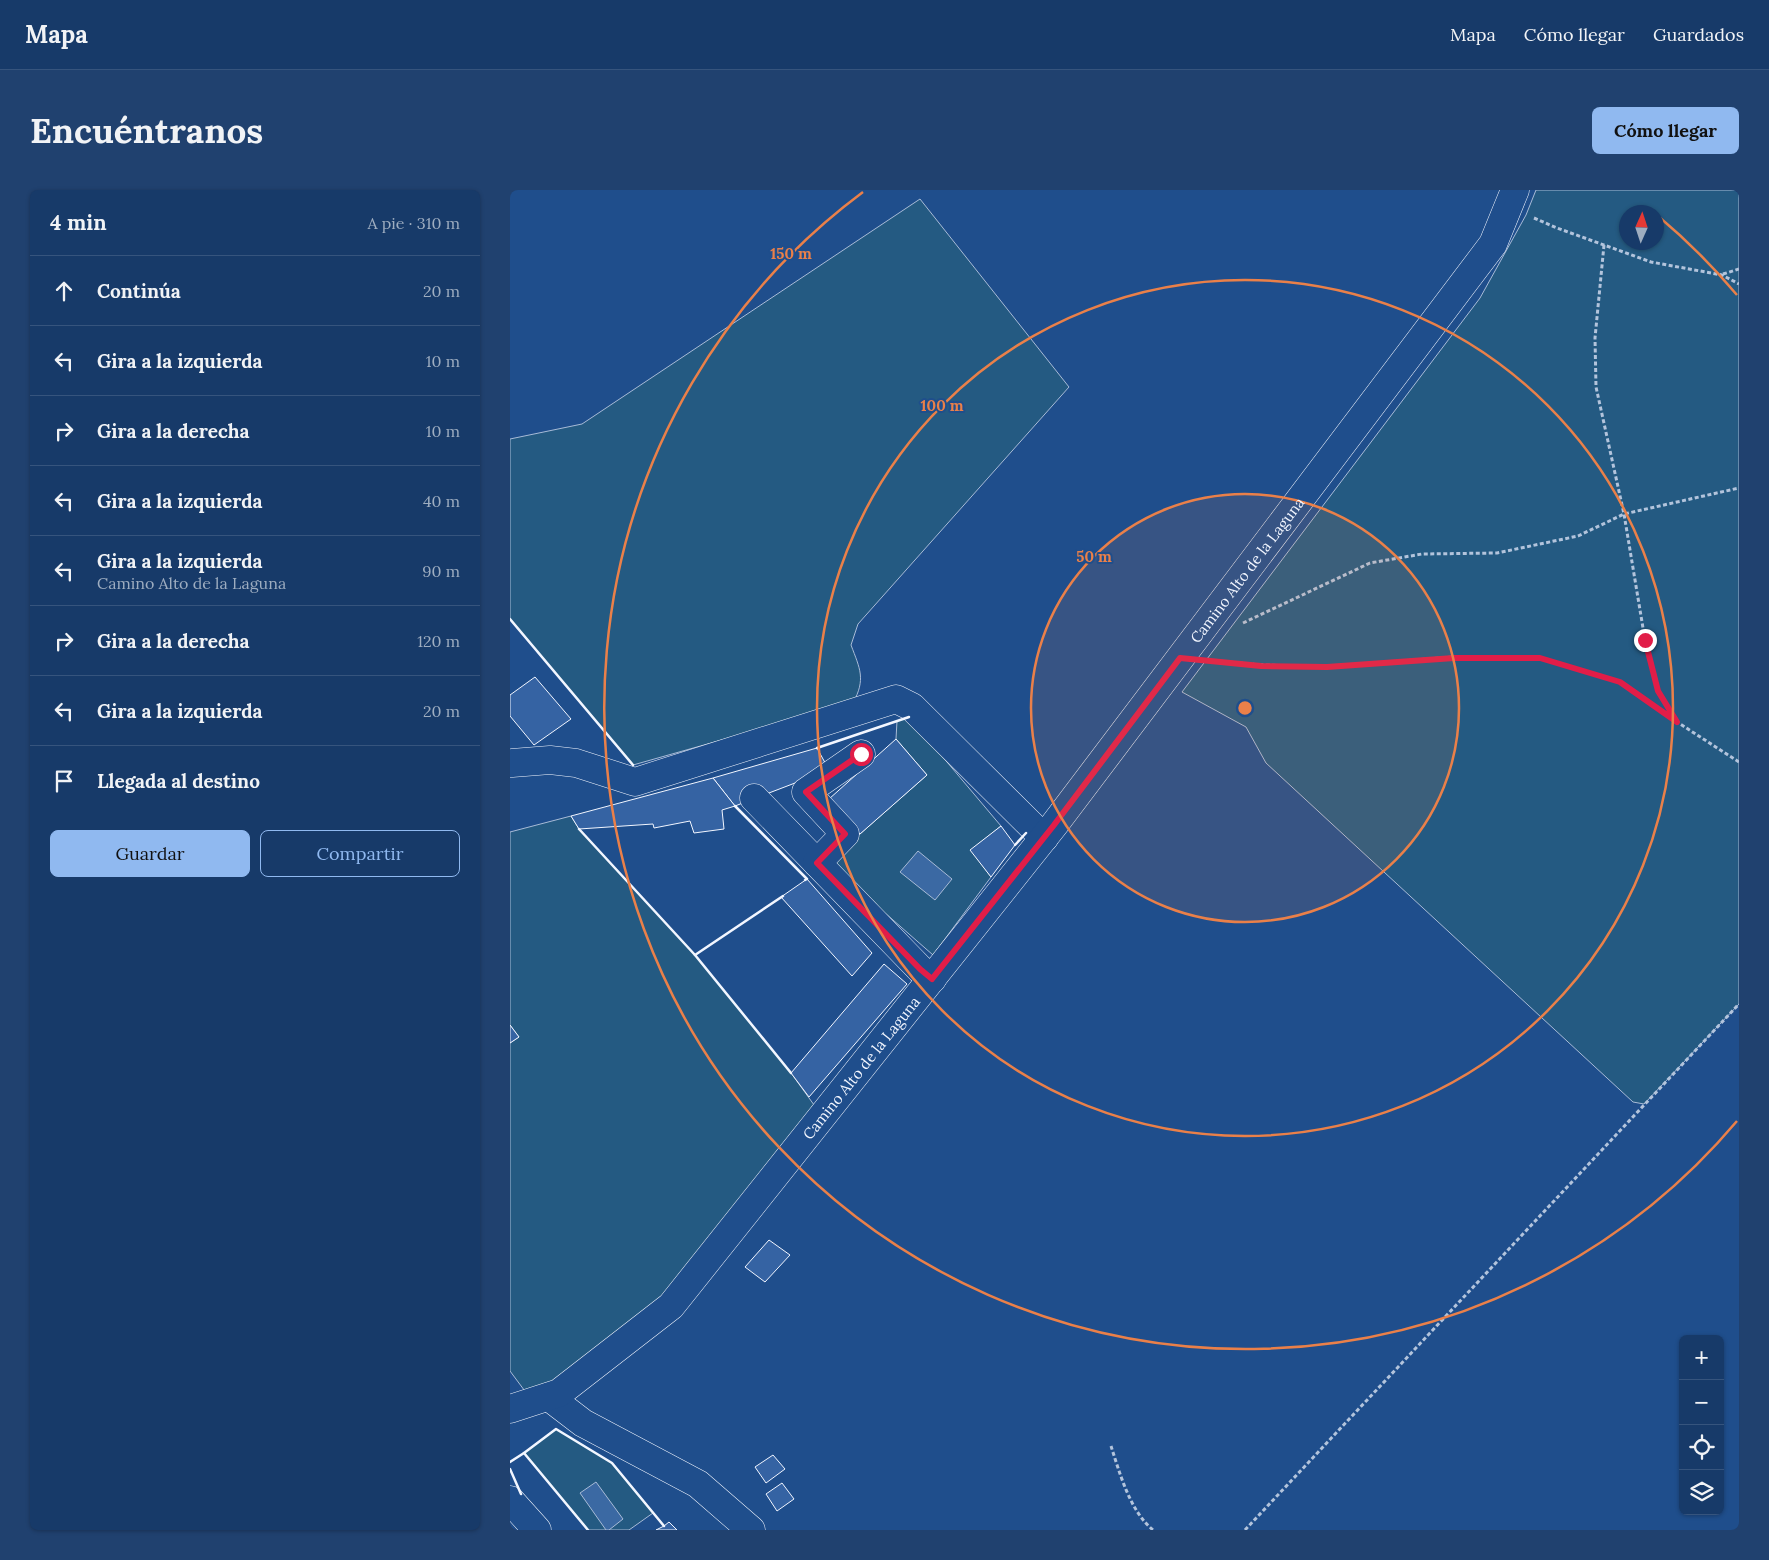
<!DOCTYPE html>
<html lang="es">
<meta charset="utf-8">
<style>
body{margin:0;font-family:Lora,serif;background:#20416f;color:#f1f3f6}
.controls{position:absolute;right:15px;bottom:15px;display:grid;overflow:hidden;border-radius:8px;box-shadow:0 1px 4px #0004}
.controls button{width:45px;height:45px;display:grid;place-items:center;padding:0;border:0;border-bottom:1px solid #36547d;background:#173a69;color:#f1f3f6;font:25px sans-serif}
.compass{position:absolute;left:1109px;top:15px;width:45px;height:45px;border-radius:50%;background:#173a69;box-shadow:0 1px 4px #0004;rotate:3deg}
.stop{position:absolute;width:15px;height:15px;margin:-11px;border:4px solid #e11d48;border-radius:50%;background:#fff}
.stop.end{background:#e11d48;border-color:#fff;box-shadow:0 1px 5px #0008}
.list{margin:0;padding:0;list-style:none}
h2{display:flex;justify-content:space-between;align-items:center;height:65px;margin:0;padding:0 20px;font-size:21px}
h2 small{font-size:16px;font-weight:400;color:#9eadc0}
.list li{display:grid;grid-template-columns:32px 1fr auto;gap:15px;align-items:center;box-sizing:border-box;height:70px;padding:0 20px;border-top:1px solid #36547d}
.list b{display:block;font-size:19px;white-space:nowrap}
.list p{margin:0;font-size:16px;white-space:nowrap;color:#9eadc0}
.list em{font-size:16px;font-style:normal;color:#9eadc0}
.actions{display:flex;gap:10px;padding:15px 20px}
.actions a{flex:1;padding:11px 0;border:1px solid #90b9f0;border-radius:8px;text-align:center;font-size:18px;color:#90b9f0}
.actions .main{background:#90b9f0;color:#111}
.icon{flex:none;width:28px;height:28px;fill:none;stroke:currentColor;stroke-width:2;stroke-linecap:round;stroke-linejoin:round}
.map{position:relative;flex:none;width:1229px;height:1340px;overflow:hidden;border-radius:8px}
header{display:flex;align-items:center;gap:30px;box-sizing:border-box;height:70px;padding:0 25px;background:#173a69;border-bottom:1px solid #36547d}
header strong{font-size:24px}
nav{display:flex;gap:28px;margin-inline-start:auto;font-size:18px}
.intro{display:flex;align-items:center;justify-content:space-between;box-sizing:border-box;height:120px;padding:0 30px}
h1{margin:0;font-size:35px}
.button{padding:12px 22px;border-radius:8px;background:#90b9f0;color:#111;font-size:18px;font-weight:700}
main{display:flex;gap:30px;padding:0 30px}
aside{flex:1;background:#173a69;border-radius:8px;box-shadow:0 1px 4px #0004}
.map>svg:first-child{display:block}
.green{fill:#245a82;stroke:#a8bbd7;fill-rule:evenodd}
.water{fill:#3b69a3;stroke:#a8bbd7}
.building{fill:#3563a3;stroke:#f2f6ff}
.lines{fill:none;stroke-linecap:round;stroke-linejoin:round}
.minor-casing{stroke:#f2f6ff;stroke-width:29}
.path{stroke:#b3c4dc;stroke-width:3;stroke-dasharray:4 2.5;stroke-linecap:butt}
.minor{stroke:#1f4e8c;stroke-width:28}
.wall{stroke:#f2f6ff;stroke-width:2.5}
.route{stroke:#e11d48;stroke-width:6}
.ring{fill:none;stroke:#ea8049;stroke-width:2.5}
.labels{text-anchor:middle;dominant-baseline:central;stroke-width:4;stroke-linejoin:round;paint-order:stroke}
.street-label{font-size:15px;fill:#f2f6ff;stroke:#1f4e8c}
.centre{fill:#ea8049;stroke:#1f4e8c;stroke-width:2.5}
.ring-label{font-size:15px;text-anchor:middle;font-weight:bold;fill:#ea8049;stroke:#1f4e8c;stroke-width:4;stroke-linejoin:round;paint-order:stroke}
</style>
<header>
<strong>Mapa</strong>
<nav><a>Mapa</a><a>Cómo llegar</a><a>Guardados</a></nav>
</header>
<div class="intro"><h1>Encuéntranos</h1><a class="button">Cómo llegar</a></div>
<main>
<aside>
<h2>4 min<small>A pie · 310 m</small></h2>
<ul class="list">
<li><svg class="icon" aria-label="ahead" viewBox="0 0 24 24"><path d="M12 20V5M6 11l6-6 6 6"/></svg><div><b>Continúa</b></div><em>20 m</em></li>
<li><svg class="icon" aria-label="left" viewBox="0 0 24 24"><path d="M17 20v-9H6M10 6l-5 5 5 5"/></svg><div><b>Gira a la izquierda</b></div><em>10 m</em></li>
<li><svg class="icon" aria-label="right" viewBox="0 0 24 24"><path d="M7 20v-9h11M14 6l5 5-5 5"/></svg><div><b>Gira a la derecha</b></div><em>10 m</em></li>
<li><svg class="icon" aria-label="left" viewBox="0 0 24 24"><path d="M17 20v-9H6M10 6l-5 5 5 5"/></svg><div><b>Gira a la izquierda</b></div><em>40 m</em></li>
<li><svg class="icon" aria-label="left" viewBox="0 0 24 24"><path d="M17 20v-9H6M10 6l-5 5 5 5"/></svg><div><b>Gira a la izquierda</b><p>Camino Alto de la Laguna</p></div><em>90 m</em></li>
<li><svg class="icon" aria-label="right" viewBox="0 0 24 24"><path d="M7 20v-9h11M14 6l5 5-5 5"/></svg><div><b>Gira a la derecha</b></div><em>120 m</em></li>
<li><svg class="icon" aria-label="left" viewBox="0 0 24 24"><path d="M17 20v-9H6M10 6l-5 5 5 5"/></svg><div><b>Gira a la izquierda</b></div><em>20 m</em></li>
<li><svg class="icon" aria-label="arrive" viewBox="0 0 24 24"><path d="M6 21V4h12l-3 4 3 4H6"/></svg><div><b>Llegada al destino</b></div></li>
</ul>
<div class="actions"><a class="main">Guardar</a><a>Compartir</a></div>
</aside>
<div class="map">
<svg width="1229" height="1340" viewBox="0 0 1229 1340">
<rect width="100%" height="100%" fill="#1f4e8c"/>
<g class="green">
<path d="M1026,0H1229V814L1134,914L1123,912L756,573L736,537L672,502L970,108L1016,25ZM1146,22V52H1116V22Z"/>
<path d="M410,9L559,197L348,434L341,455C350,479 356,489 343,513L123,575L0,429V249L72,234Z"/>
<path d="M399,527L491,636L461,660L481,687L423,765L319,674L350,644L417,585L386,549L387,531Z"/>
<path d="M61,626L69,639L185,765L281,883L312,926L161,1116L23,1212L0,1181V853L9,847L0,835V642Z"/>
<path d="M46,1239L102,1273L143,1323L119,1340H78L14,1263Z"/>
</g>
<g class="water">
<path d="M408,661L442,689L425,710L390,682Z"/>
<path d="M86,1292L113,1329L99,1340H96L70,1303Z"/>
</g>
<g class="building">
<path d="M25,487L61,529L24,555L0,526V505Z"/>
<path d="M386,549L417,585L350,644L319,609Z"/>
<path d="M307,558L319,580L225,616L203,588Z"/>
<path d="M203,588L225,616L212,620L214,639L184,643L180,631L144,638L143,634L69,639L61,626Z"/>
<path d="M491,636L505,655L481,687L460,660Z"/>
<path d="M297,689L362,763L342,786L271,707Z"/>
<path d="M374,774L397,794L299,907L281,883Z"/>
<path d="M0,835L9,847L0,853Z"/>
<path d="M259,1050L280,1065L255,1092L235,1077Z"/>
<path d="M263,1265L275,1279L256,1293L245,1277Z"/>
<path d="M272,1293L284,1309L267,1321L256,1304Z"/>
<path d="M159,1332L167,1340H146L154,1336Z"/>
</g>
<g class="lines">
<defs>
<g id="minor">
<path d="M2,573L40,570L66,573L125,592L386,509L402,517L534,648"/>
<path d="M244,608L410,779L422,789"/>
<path d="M307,673L335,644L296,602L351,564"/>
<path d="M39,1207L73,1233L188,1294L241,1340"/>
<path id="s1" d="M0,1219L49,1203L161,1116L544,635L983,54L1005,0"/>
<path d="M0,1310L27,1340"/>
</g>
</defs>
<use href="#minor" class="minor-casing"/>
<g class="path">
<path d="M1024,28L1047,38L1141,72L1212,85L1229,94"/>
<path d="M1094,55L1085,148L1086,197L1114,324L1135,450L1148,501L1167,532L1229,572"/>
<path d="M1213,84L1229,79"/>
<path d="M733,433L860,373L912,364L987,363L1068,346L1114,324L1229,298"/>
<path d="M704,471L751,475L817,477L944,467L1030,468L1110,492L1164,530"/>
<path d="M601,1256C610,1284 620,1321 643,1340"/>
<path d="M735,1340L1229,814"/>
</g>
<use href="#minor" class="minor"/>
<g class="wall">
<path d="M0,429L123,575"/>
<path d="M307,558L399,527"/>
<path d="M225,616L297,689L295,690"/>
<path d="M69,639L185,765L273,706"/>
<path d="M505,655L516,643"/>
<path d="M185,765L281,883"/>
<path d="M0,1272L14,1263"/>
<path d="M0,1279L11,1304"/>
<path d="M78,1340L14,1263L46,1239L102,1273L154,1336"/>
</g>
</g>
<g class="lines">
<path class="route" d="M351,564L296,602L335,644L307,673L410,779L422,789L544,635L670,468L751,476L817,477L944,468H1030L1110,492L1167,532L1148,501L1135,450"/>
</g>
<circle cx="735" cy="518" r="214" fill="#ea8049" fill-opacity=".12"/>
<g class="ring">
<circle cx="735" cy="518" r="214"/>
<circle cx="735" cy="518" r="428"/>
<path d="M1227 931A642 642 0 1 1 353 2M1148 26A642 642 0 0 1 1227 105"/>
</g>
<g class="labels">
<g class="street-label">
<text stroke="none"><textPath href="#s1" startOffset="1128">Camino Alto de la Laguna</textPath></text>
<text stroke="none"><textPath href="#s1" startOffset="498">Camino Alto de la Laguna</textPath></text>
</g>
</g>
<circle cx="735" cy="518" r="8" class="centre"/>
<g class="ring-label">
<text x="281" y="69">150 m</text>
<text x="432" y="221">100 m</text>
<text x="584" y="372">50 m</text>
</g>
</svg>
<div class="controls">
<button>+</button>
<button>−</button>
<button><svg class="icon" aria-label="locate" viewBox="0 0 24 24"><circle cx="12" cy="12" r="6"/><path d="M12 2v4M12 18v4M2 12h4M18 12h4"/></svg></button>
<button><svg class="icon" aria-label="layers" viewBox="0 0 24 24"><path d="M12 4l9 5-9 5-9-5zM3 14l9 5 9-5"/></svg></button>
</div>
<svg class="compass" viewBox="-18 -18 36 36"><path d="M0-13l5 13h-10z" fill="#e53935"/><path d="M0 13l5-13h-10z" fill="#9eadc0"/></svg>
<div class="stop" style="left:351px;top:564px"></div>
<div class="stop end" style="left:1135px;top:450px"></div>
</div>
</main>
